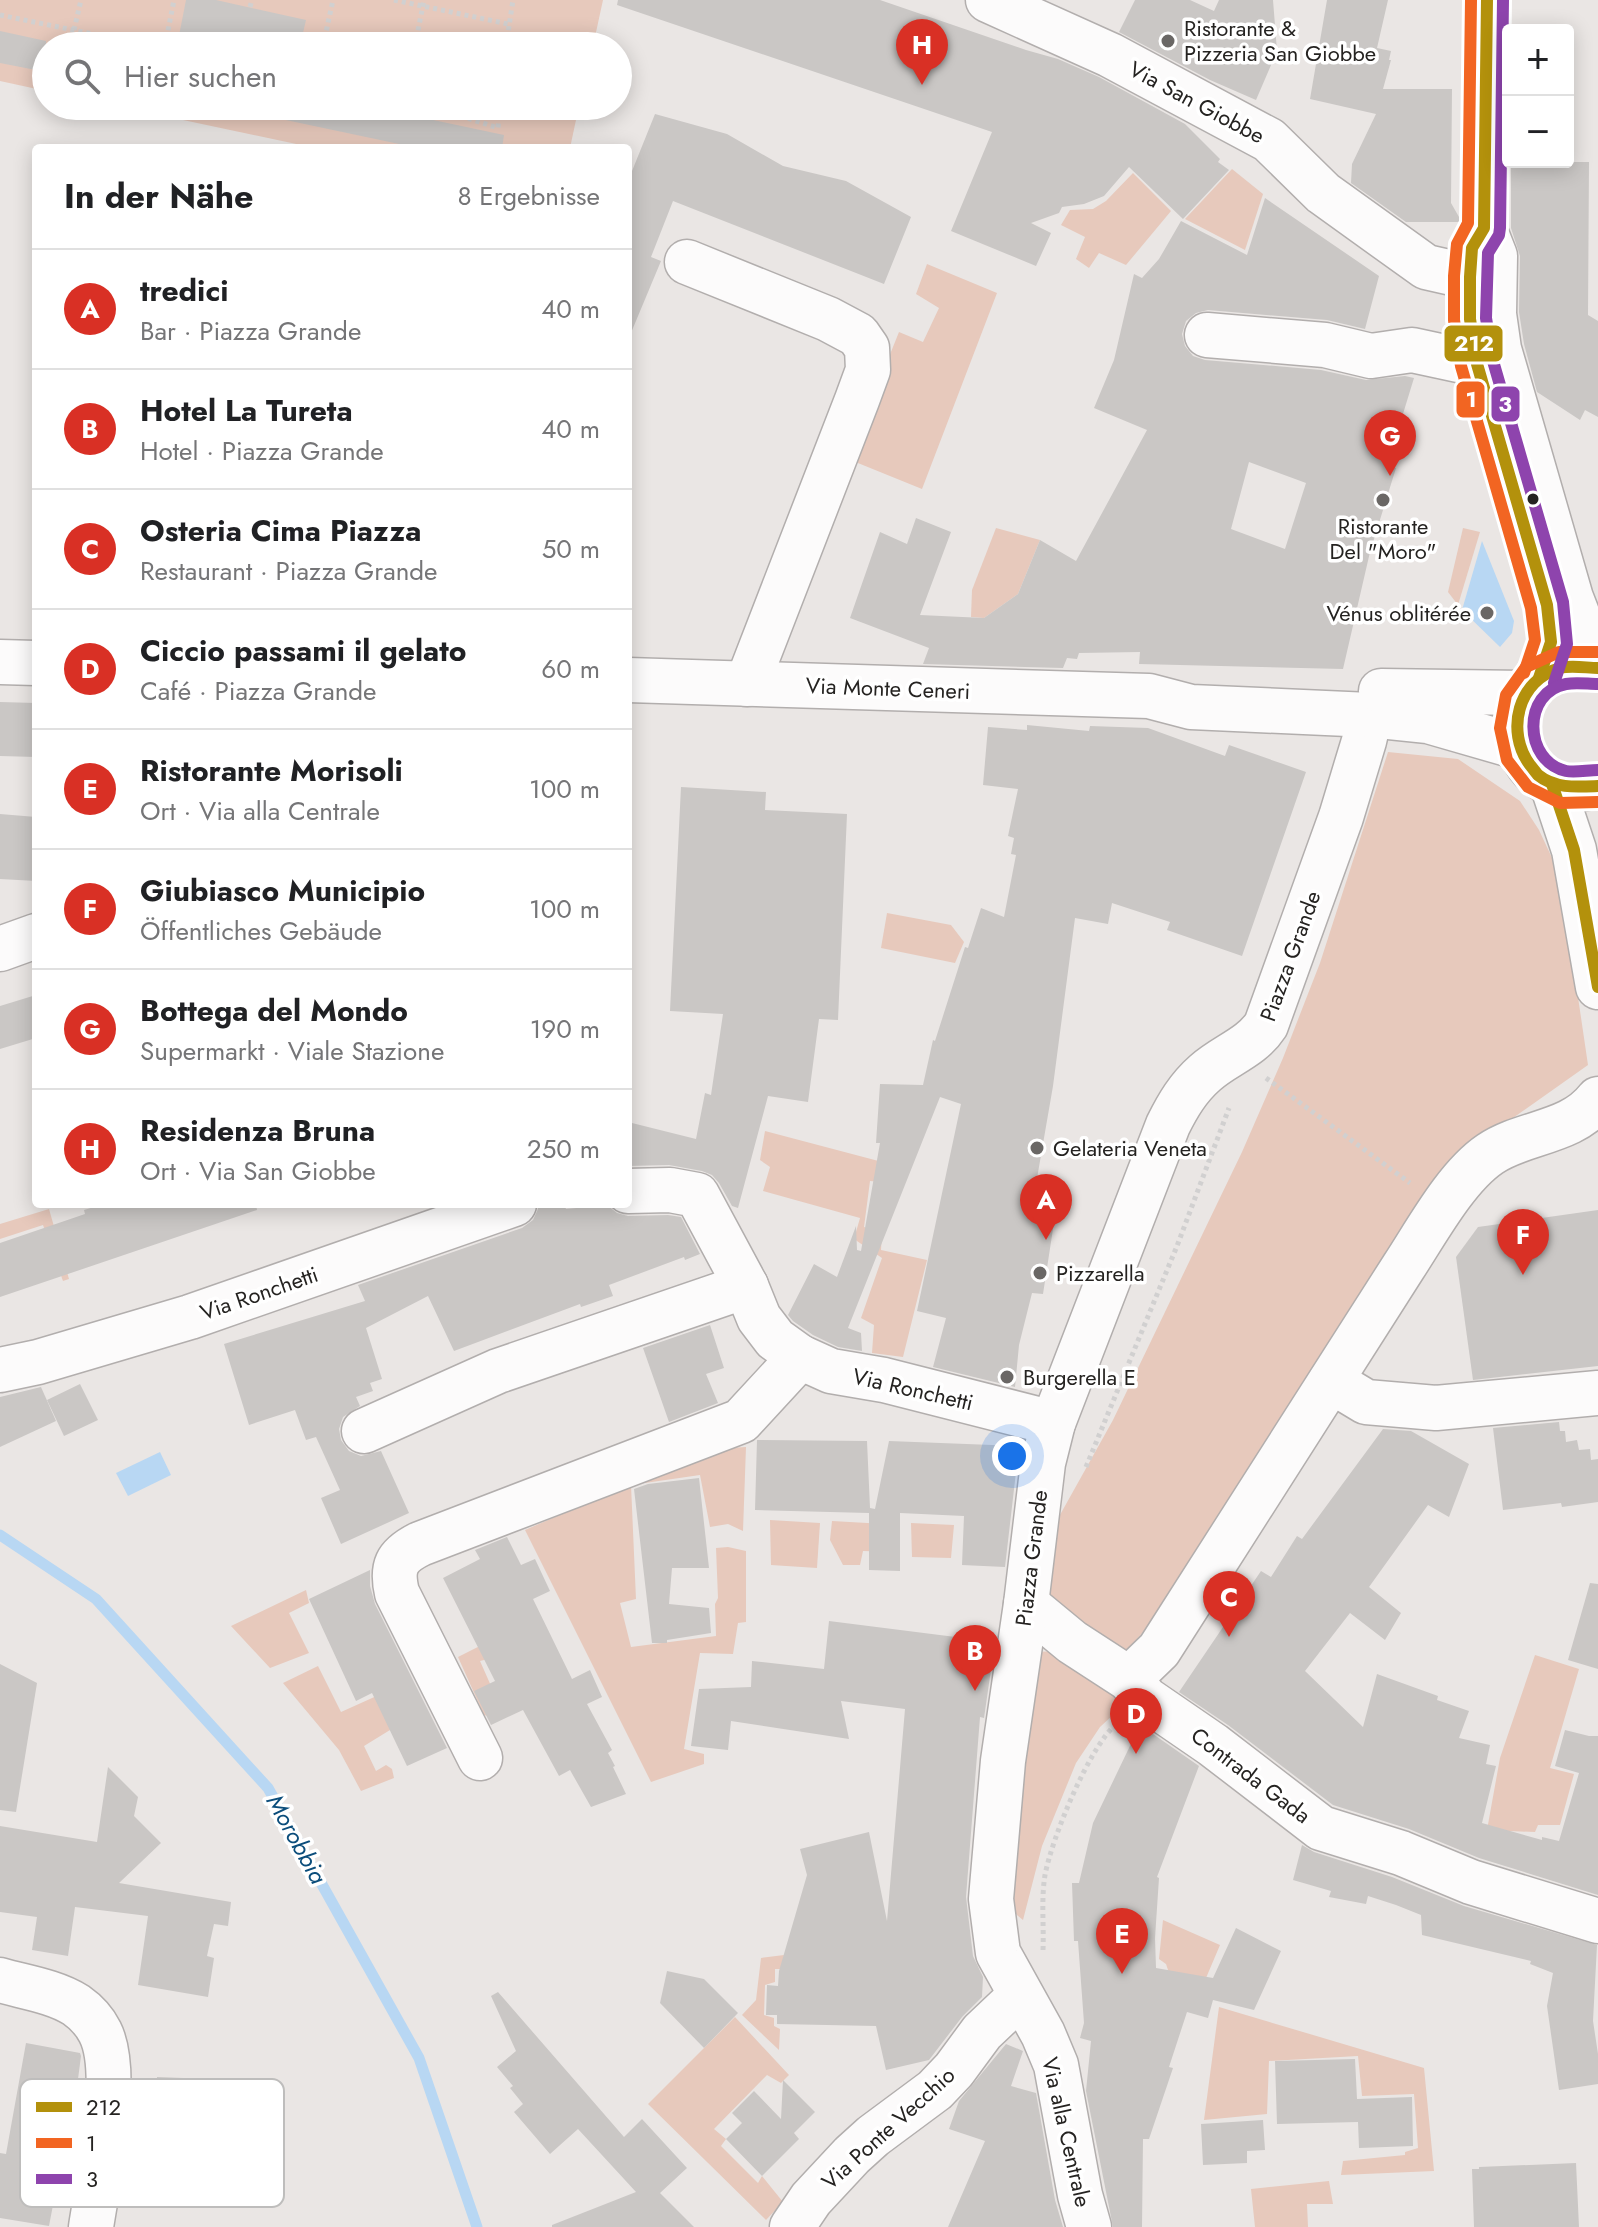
<!DOCTYPE html>
<html lang="de">
<meta charset="utf-8">
<style>
body{margin:0;font-family:Jost,sans-serif;background:#f6f6f6;color:#202124}
.controls{position:absolute;right:24px;top:24px;display:grid;overflow:hidden;border-radius:8px;box-shadow:0 4px 20px #0003}
.controls button{width:72px;height:72px;display:grid;place-items:center;padding:0;border:0;border-bottom:2px solid #e0e0e0;background:#fff;color:#202124;font:40px sans-serif}
.you{position:absolute;left:1012px;top:1456px;width:28px;height:28px;margin:-20px;border:6px solid #fff;border-radius:50%;background:#1a73e8;box-shadow:0 0 0 12px #1a73e833}
.badge{display:grid;place-items:center;width:52px;height:52px;border-radius:50%;background:#d93025;color:#fff;font-size:26px;font-weight:700}
.pin{position:absolute;translate:-50% -66px;filter:drop-shadow(0 2px 4px #0008)}
.pin::after{content:'';position:absolute;top:42px;width:28px;height:24px;background:inherit;clip-path:polygon(0 0,100% 0,50% 100%)}
.list{margin:0;padding:0;list-style:none}
h2{display:flex;justify-content:space-between;align-items:center;height:104px;margin:0;padding:0 32px;font-size:34px}
h2 small{font-size:26px;font-weight:400;color:#757577}
.list li{display:grid;grid-template-columns:52px 1fr auto;gap:24px;align-items:center;box-sizing:border-box;height:120px;padding:0 32px;border-top:2px solid #e0e0e0}
.list b{display:block;font-size:30px;white-space:nowrap}
.list p{margin:0;font-size:26px;white-space:nowrap;color:#757577}
.list em{font-size:26px;font-style:normal;color:#757577}
.icon{flex:none;width:44px;height:44px;fill:none;stroke:currentColor;stroke-width:2;stroke-linecap:round;stroke-linejoin:round}
.map{position:relative;flex:none;width:1598px;height:2227px;overflow:hidden}
.search{position:absolute;background:#fff;box-shadow:0 4px 20px #0003;left:32px;top:32px;width:600px;height:88px;display:flex;align-items:center;gap:20px;box-sizing:border-box;padding:0 28px;border-radius:44px;color:#757577;font-size:30px}
.panel{position:absolute;background:#fff;box-shadow:0 4px 20px #0003;left:32px;top:144px;width:600px;height:1064px;border-radius:8px}
.map>svg:first-child{display:block}
.green{fill:#e7c9bc}
.water{fill:#b8d7f3}
.lines{fill:none;stroke-linecap:round;stroke-linejoin:round}
.stream{stroke:#b8d7f3;stroke-width:11}
.building{fill:#cac7c5;fill-rule:evenodd}
.minor-casing{stroke:#b2aead;stroke-width:47}
.major-casing{stroke:#b2aead;stroke-width:47}
.path{stroke:#d1d0d0;stroke-width:5;stroke-dasharray:4 4;stroke-linecap:butt}
.minor{stroke:#fcfbfb;stroke-width:44}
.major{stroke:#fcfbfb;stroke-width:44}
.bus-1-casing{stroke:#fff;stroke-width:18}
.bus-2-casing{stroke:#fff;stroke-width:18}
.bus-3-casing{stroke:#fff;stroke-width:18}
.bus-1{stroke:#b3910c;stroke-width:12}
.bus-2{stroke:#f26522;stroke-width:12}
.bus-3{stroke:#8e44ad;stroke-width:12}
.poi-dot{fill:#6a6765;stroke:#fff;stroke-width:3}
.bus-dot{fill:#252321;stroke:#fff;stroke-width:3}
.labels{text-anchor:middle;dominant-baseline:central;stroke-width:7;stroke-linejoin:round;paint-order:stroke}
.poi-label{font-size:22px;fill:#252321;stroke:#fff;text-anchor:start}
.street-label{font-size:22px;fill:#252321;stroke:#fff}
.water-label{font-size:24px;font-style:italic;fill:#0b4d7b;stroke:#fff}
.key{fill:#fff;stroke:#bebdbc;stroke-width:2}
.key-label{font-size:22px;fill:#252321}
.line-badge{stroke:#fff;stroke-width:3}
.badge-label{font-size:22px;text-anchor:middle;font-weight:bold;fill:#fff}
</style>
<div class="map">
<svg width="1598" height="2227" viewBox="0 0 1598 2227">
<rect width="100%" height="100%" fill="#eae6e4"/>
<g class="green">
<path d="M0,0H603L593,46H46V91L0,81Z"/>
<path d="M117,106H579L570,148H315Z"/>
<path d="M1232,169L1263,194L1245,250L1185,219Z"/>
<path d="M1133,173L1171,211L1126,265L1099,253L1089,268L1076,259L1085,237L1061,225L1070,210L1093,209L1106,201Z"/>
<path d="M927,264L997,293L922,489L848,459L899,332L923,342L939,308L916,294Z"/>
<path d="M996,528L1040,540L1018,594L984,618L971,617L972,590Z"/>
<path d="M1463,528L1480,532L1458,605L1448,592Z"/>
<path d="M1388,752L1458,759L1520,801L1539,830L1560,875L1588,1065L1479,1142L1144,1631L1128,1649L1119,1652L1049,1597L1051,1531L1113,1420L1242,1152L1283,1058L1320,963Z"/>
<path d="M887,913L951,925L964,942L955,963L881,948Z"/>
<path d="M765,1131L905,1168L904,1184L870,1181L864,1227L882,1232L881,1250L927,1260L903,1357L872,1353L874,1325L861,1318L882,1258L854,1239L860,1218L763,1191L770,1167L760,1160Z"/>
<path d="M49,1209L69,1279L63,1281L43,1225L0,1239V1224Z"/>
<path d="M746,1447L743,1531L728,1524L710,1527L700,1475L631,1485L636,1599L620,1603L631,1647L716,1636L715,1604L718,1598L716,1548L728,1547L746,1551V1622L738,1623L733,1654L700,1653L684,1749L704,1754V1764L651,1782L525,1530L712,1449Z"/>
<path d="M770,1520L820,1523L817,1568L771,1565Z"/>
<path d="M832,1521L885,1524L896,1552L863,1551L860,1565H843L830,1540Z"/>
<path d="M911,1523L954,1525L951,1558L912,1557Z"/>
<path d="M306,1590L309,1603L289,1613L309,1653L270,1668L231,1626Z"/>
<path d="M535,1618L484,1660L480,1661L503,1713L491,1717L484,1715L458,1657Z"/>
<path d="M1056,1651L1128,1701L1100,1727L1076,1763L1042,1846L1023,1920L1011,1910L1009,1814L1037,1652Z"/>
<path d="M1535,1655L1579,1669L1550,1768L1574,1774L1560,1825H1538L1535,1832L1487,1830L1500,1758Z"/>
<path d="M318,1666L341,1712L381,1694L403,1722L364,1746L376,1771L386,1765L392,1769L394,1778L361,1791L339,1750L283,1683Z"/>
<path d="M1163,1920L1220,1945L1206,1978L1170,1976L1166,1964L1159,1959Z"/>
<path d="M784,1955L782,1969H775V1982L765,1985L764,2015L774,2018V2026L780,2029L779,2050L742,2015L756,2000L761,1958Z"/>
<path d="M1219,2007L1424,2068L1434,2171L1341,2175L1343,2161L1405,2155V2152L1418,2148L1414,2094L1362,2096L1358,2056L1269,2061L1267,2114L1204,2120Z"/>
<path d="M735,2017L789,2075L781,2083L767,2075L714,2129L726,2139L721,2146L758,2183L762,2176L783,2202L766,2220L648,2104Z"/>
<path d="M1329,2181L1333,2204H1307L1308,2227H1255L1251,2189Z"/>
</g>
<g class="water">
<path d="M1482,541L1514,621L1512,633L1500,647L1462,610Z"/>
<path d="M160,1452L171,1475L128,1496L116,1473Z"/>
</g>
<g class="lines">
<path class="stream" d="M0,1535L96,1599L268,1788L419,2058L477,2227"/>
</g>
<g class="building">
<path d="M186,0H216L306,20L300,46H177Z"/>
<path d="M618,0H880L1026,50L1058,59L1099,77L1185,124L1220,159L1218,162L1229,170L1183,219L1129,167L1104,196L1084,204L1062,207L1059,213L1031,223L1051,233L1036,266L951,231L992,132L617,5Z"/>
<path d="M1135,0H1190L1214,11L1219,0H1273L1277,51L1256,100L1210,80L1119,32Z"/>
<path d="M1327,0H1388L1377,48L1391,51L1389,60H1391L1383,89H1452L1451,203L1459,217V222H1406L1351,183L1352,164L1376,114L1310,99Z"/>
<path d="M0,31L46,41V72L0,63Z"/>
<path d="M282,106H367L504,135L502,148H418L281,119Z"/>
<path d="M655,114L727,134L783,166L846,181L911,217L884,284L673,201L651,257L661,261L628,340V181Z"/>
<path d="M1511,162H1589L1588,315L1598,321V417L1585,410L1580,420L1537,392L1524,344L1519,312L1520,256L1511,228Z"/>
<path d="M1265,198L1379,276L1365,329L1327,320L1208,310L1196,313L1186,321L1182,334L1185,346L1193,356L1205,360L1321,370L1366,380L1405,376L1414,378L1387,466L1396,468L1370,552L1343,669L1139,664L1140,652L1079,653L1077,659L1067,658L1063,668L923,664L929,648L850,618L880,532L907,544L916,518L951,532L920,615L984,618L1018,594L1040,540L1076,561L1147,430L1094,408L1114,360L1134,274L1142,278L1159,259L1181,221L1247,255ZM1249,462L1306,483L1285,549L1231,529Z"/>
<path d="M0,702L36,703V757L0,756Z"/>
<path d="M1027,725L1089,731L1090,726L1148,728L1225,756L1229,745L1306,772L1242,956L1167,930L1170,922L1112,903L1108,924L1075,918L1053,1086L1031,1213L1055,1216L1043,1294L1032,1293L1019,1345L1015,1387L933,1367L946,1318L917,1311L961,1104L940,1097L848,1328L861,1333L862,1351L838,1347L813,1335L793,1321L788,1315L814,1264L837,1277L856,1226L857,1250L861,1251L880,1143H876L880,1084L923,1085L933,1040L935,1041L965,947L968,948L981,908L1004,917L1016,855L1011,854L1014,838L1008,836L1018,789L983,785L988,727L1027,730Z"/>
<path d="M681,787L766,792L765,810L847,814L838,1020L819,1019L808,1102L768,1096L738,1208L732,1206L719,1183L712,1175L702,1171L669,1165L628,1166V1122L696,1139L705,1093L711,1095L723,1014L670,1011Z"/>
<path d="M0,814L36,817V881L0,879Z"/>
<path d="M36,995V1038L0,1049V1006Z"/>
<path d="M104,1204H256L257,1210L0,1297V1243L85,1214L84,1210Z"/>
<path d="M538,1204H564L566,1209L607,1205L617,1213L628,1216L668,1215L681,1217L700,1254L685,1260L684,1257L609,1285L613,1296L581,1307L580,1304L454,1351L428,1296L366,1328L382,1379L370,1383L373,1391L356,1397L360,1406L343,1417L339,1429L341,1440L349,1451L361,1456L381,1451L409,1513L341,1544L321,1498L340,1490L316,1437L306,1440L295,1410L249,1425L224,1344L365,1301L358,1285L522,1228L533,1220L538,1209Z"/>
<path d="M1598,1210V1366L1473,1380L1456,1257L1478,1227Z"/>
<path d="M710,1325L724,1368L706,1374L718,1403L669,1422L643,1348Z"/>
<path d="M80,1384L98,1420L64,1436L47,1400Z"/>
<path d="M41,1387L56,1421L0,1447V1397Z"/>
<path d="M1559,1422L1560,1431H1565L1566,1442L1577,1440L1579,1450L1590,1449L1591,1460L1598,1459V1502L1562,1507L1561,1503L1503,1510L1493,1428Z"/>
<path d="M1383,1429L1411,1431L1469,1464L1449,1517L1428,1505L1369,1587L1401,1613L1385,1640L1350,1613L1305,1671L1363,1727L1377,1674L1438,1696L1437,1700L1469,1711L1459,1738L1490,1745L1486,1764L1496,1766L1482,1823L1542,1840V1837L1559,1841L1579,1773L1555,1766L1565,1730L1589,1736H1598V1895L1479,1858L1409,1829L1333,1805L1228,1725L1179,1692L1261,1571L1271,1577L1297,1536L1302,1539Z"/>
<path d="M757,1440L867,1441L870,1508L875,1509L889,1441L1019,1446L1005,1567L962,1565L964,1516L900,1513V1571L869,1570V1513L755,1510Z"/>
<path d="M699,1478L709,1568H672L669,1604L709,1608L711,1633L667,1640V1643H652L634,1489L648,1484Z"/>
<path d="M507,1537L521,1565L535,1559L550,1591L533,1599L572,1679L590,1670L602,1697L587,1704L612,1750L608,1753L615,1766L613,1767L626,1794L591,1807L570,1770L559,1776L523,1710L491,1725L474,1691L495,1681L443,1578L480,1559L475,1550Z"/>
<path d="M370,1570V1586L375,1604L447,1748L407,1766L372,1693L356,1701L309,1599Z"/>
<path d="M1590,1583L1598,1584V1669L1568,1660Z"/>
<path d="M829,1621L995,1642L984,1718L980,1717L966,1897L973,1956L983,1977L982,1997L962,2017L929,2060L886,2070L876,2026L777,2024V2015H766L767,1985L778,1986L779,1971L807,1875L800,1849L869,1832L887,1921L905,1709L841,1701L849,1739L731,1721L728,1750L691,1746L699,1689L751,1687L752,1661L824,1669Z"/>
<path d="M0,1664L37,1683L16,1812L0,1810Z"/>
<path d="M1140,1725L1199,1766L1157,1877L1159,1878L1155,1938L1156,1968L1213,1978L1236,1928L1281,1951L1254,2010L1213,2000L1208,2018L1187,2012L1169,2067L1173,2068L1149,2139H1143L1142,2227H1113L1086,2091L1091,2041L1080,2038L1084,2023L1078,1941H1074L1072,1883H1079L1093,1823Z"/>
<path d="M108,1767L138,1797L134,1816L161,1843L119,1883L231,1902L228,1926L214,1924L207,1956L214,1958L208,1997L138,1985L148,1916L75,1907L68,1956L32,1950L37,1917L0,1912V1826L97,1842Z"/>
<path d="M1302,1845L1314,1852L1392,1877L1464,1906L1597,1945L1593,2021L1598,2054V2084L1559,2090L1547,2006L1553,1973L1530,1964L1531,1961L1422,1935L1421,1915L1396,1905L1368,1896L1366,1904L1329,1897L1331,1891L1293,1880Z"/>
<path d="M667,1971L704,1979L738,2013L704,2048L660,2003Z"/>
<path d="M498,1992L624,2137L642,2119L687,2168L660,2193L694,2227H552V2225L636,2192L578,2129L550,2154L514,2112L523,2104L510,2088L513,2086L497,2067L516,2051L491,1996Z"/>
<path d="M26,2043L80,2053L81,2056L75,2102L66,2100L56,2157L70,2159L63,2207L53,2205L49,2226L0,2218V2153L6,2154Z"/>
<path d="M1006,2044L1023,2051L1011,2086L1036,2093L1055,2200L1063,2227H948L985,2141L949,2129L959,2101Z"/>
<path d="M1355,2059L1357,2099L1412,2097L1413,2146L1359,2148L1358,2122L1277,2124L1275,2061Z"/>
<path d="M157,2077L209,2079L207,2151L155,2150Z"/>
<path d="M783,2080L815,2112L794,2133L799,2139L762,2176L726,2139L742,2123L732,2113L754,2091L781,2119Z"/>
<path d="M1263,2120L1265,2150L1247,2151V2163L1203,2165L1201,2124Z"/>
<path d="M1576,2163L1579,2227H1474L1472,2169H1479V2167Z"/>
</g>
<g class="lines">
<defs>
<g id="minor">
<path d="M988,0L1110,55L1269,140L1323,193L1426,267L1470,277"/>
<path d="M1487,0L1484,228L1495,256L1494,314L1499,349L1571,598L1598,667"/>
<path d="M687,262L828,319L858,335L867,348L868,370L857,400L747,684"/>
<path d="M1207,335L1325,345L1371,356L1412,350L1477,364"/>
<path d="M1538,574L1547,605L1551,642L1539,678"/>
<path d="M1552,784L1574,850L1598,987"/>
<path d="M0,949L36,936"/>
<path d="M628,1191L670,1190L697,1195L746,1286L759,1318L775,1339L800,1357L831,1371L884,1380L1053,1423"/>
<path d="M0,1370L38,1362L190,1317L514,1204"/>
<path d="M1331,1381L1366,1402L1436,1408L1598,1393"/>
<path d="M364,1431L498,1371L746,1286"/>
<path d="M1026,1604L1072,1642L1129,1679L1146,1699L1213,1745L1321,1828L1401,1853L1471,1882L1598,1921"/>
<path d="M1129,1679L1159,1650L1404,1266C1427,1231 1456,1177 1490,1154C1524,1131 1571,1134 1598,1099"/>
<path d="M480,1758L397,1593C391,1567 396,1556 420,1544L741,1421L800,1357"/>
<path d="M0,1980C24,1987 54,1991 76,2005C86,2012 95,2022 100,2032C121,2073 98,2181 91,2227"/>
<path d="M792,2227L811,2199L852,2155L873,2136L935,2090L954,2070L982,2032L1020,1996"/>
<path d="M1089,2227L1080,2195L1056,2065L1043,2034L998,1953L991,1899L1003,1761L1026,1604L1043,1463L1053,1423L1168,1125C1178,1105 1188,1088 1205,1073C1225,1055 1251,1048 1266,1025L1341,817L1364,741L1370,715"/>
</g>
<g id="major">
<path d="M0,662L36,663"/>
<path d="M1598,668C1487,645 1491,810 1598,786"/>
<path d="M628,680L1149,696L1191,707L1370,715L1428,721L1518,747"/>
<path d="M1381,691L1524,693"/>
</g>
</defs>
<use href="#minor" class="minor-casing"/>
<use href="#major" class="major-casing"/>
<g class="path">
<path d="M394,0L508,24"/>
<path d="M250,7L252,0"/>
<path d="M0,15L151,46"/>
<path d="M74,30L81,0"/>
<path d="M165,46L174,0"/>
<path d="M323,46L333,0"/>
<path d="M415,46L424,0"/>
<path d="M506,46L513,0"/>
<path d="M430,106L498,128L500,106"/>
<path d="M1266,1078L1410,1183"/>
<path d="M1086,1467L1177,1246L1229,1108"/>
<path d="M1043,1950C1044,1925 1041,1900 1045,1875C1052,1838 1088,1750 1115,1725"/>
</g>
<use href="#minor" class="minor"/>
<use href="#major" class="major"/>
<defs>
<g id="bus-1">
<path d="M1487,0L1484,228L1472,248L1470,277V319L1477,364L1547,605L1551,642L1539,678"/>
<path d="M1598,668C1587,668 1571,665 1560,668C1518,680 1505,731 1530,765C1531,766 1537,774 1538,775C1555,789 1577,787 1598,786"/>
<path d="M1552,784L1574,850L1598,987"/>
</g>
<g id="bus-2">
<path d="M1471,0L1468,223L1457,244L1454,276V320L1461,366L1531,608L1535,640L1524,673"/>
<path d="M1598,652H1559L1526,667L1506,695L1500,728L1507,760L1528,787L1560,803L1598,802"/>
</g>
<g id="bus-3">
<path d="M1503,0L1500,228L1499,235L1488,253L1486,318L1493,361L1563,602L1567,644L1554,683"/>
<path d="M1598,770C1588,770 1575,773 1566,771C1523,761 1522,692 1566,684C1576,682 1588,684 1598,684"/>
</g>
</defs>
<use href="#bus-1" class="bus-1-casing"/>
<use href="#bus-2" class="bus-2-casing"/>
<use href="#bus-3" class="bus-3-casing"/>
<use href="#bus-1" class="bus-1"/>
<use href="#bus-2" class="bus-2"/>
<use href="#bus-3" class="bus-3"/>
</g>
<g class="poi-dot">
<circle cx="1168" cy="41" r="8"/>
<circle cx="1383" cy="500" r="8"/>
<circle cx="1487" cy="613" r="8"/>
<circle cx="1037" cy="1148" r="8"/>
<circle cx="1040" cy="1273" r="8"/>
<circle cx="1007" cy="1377" r="8"/>
</g>
<circle class="bus-dot" cx="1533" cy="499" r="7"/>
<g class="labels">
<g class="poi-label">
<text x="1184" y="28">Ristorante &amp;<tspan x="1184" dy="25">Pizzeria San Giobbe</tspan></text>
<text x="1383" y="526" text-anchor="middle">Ristorante<tspan x="1383" dy="25">Del "Moro"</tspan></text>
<text x="1471" y="613" text-anchor="end">Vénus oblitérée</text>
<text x="1053" y="1148">Gelateria Veneta</text>
<text x="1056" y="1273">Pizzarella</text>
<text x="1023" y="1377">Burgerella E</text>
</g>
<g class="street-label">
<text transform="translate(1197 102) rotate(28)">Via San Giobbe</text>
<text transform="translate(888 688) rotate(2)">Via Monte Ceneri</text>
<text transform="translate(1290 956) rotate(-70)">Piazza Grande</text>
<text transform="translate(259 1293) rotate(-19)">Via Ronchetti</text>
<text transform="translate(913 1389) rotate(13)">Via Ronchetti</text>
<text transform="translate(1031 1558) rotate(-83)">Piazza Grande</text>
<text transform="translate(1251 1775) rotate(37)">Contrada Gada</text>
<text transform="translate(888 2128) rotate(-42)">Via Ponte Vecchio</text>
<text transform="translate(1067 2132) rotate(77)">Via alla Centrale</text>
</g>
<g class="water-label">
<text transform="translate(297 1839) rotate(61)">Morobbia</text>
</g>
</g>
<rect x="20" y="2079" width="264" height="128" rx="12" class="key"/>
<rect x="36" y="2102" width="36" height="10" fill="#b3910c"/>
<rect x="36" y="2138" width="36" height="10" fill="#f26522"/>
<rect x="36" y="2174" width="36" height="10" fill="#8e44ad"/>
<g class="key-label">
<text x="86" y="2115">212</text>
<text x="86" y="2151">1</text>
<text x="86" y="2187">3</text>
</g>
<g class="line-badge">
<rect x="1443" y="324" width="61" height="39" rx="8" fill="#b3910c"/>
<rect x="1455" y="380" width="31" height="39" rx="8" fill="#f26522"/>
<rect x="1490" y="385" width="31" height="38" rx="8" fill="#8e44ad"/>
</g>
<g class="badge-label">
<text x="1474" y="351">212</text>
<text x="1471" y="407">1</text>
<text x="1505" y="412">3</text>
</g>
</svg>
<div class="controls">
<button>+</button>
<button>−</button>
</div>
<div class="you"></div>
<div class="pin badge" style="left:1046px;top:1240px">A</div>
<div class="pin badge" style="left:975px;top:1691px">B</div>
<div class="pin badge" style="left:1229px;top:1637px">C</div>
<div class="pin badge" style="left:1136px;top:1754px">D</div>
<div class="pin badge" style="left:1122px;top:1974px">E</div>
<div class="pin badge" style="left:1523px;top:1275px">F</div>
<div class="pin badge" style="left:1390px;top:476px">G</div>
<div class="pin badge" style="left:922px;top:85px">H</div>
<div class="search"><svg class="icon" aria-label="search" viewBox="0 0 24 24"><circle cx="10" cy="10" r="6"/><path d="M15 15l6 6"/></svg>Hier suchen</div>
<section class="panel">
<h2>In der Nähe<small>8 Ergebnisse</small></h2>
<ul class="list">
<li><span class="badge">A</span><div><b>tredici</b><p>Bar · Piazza Grande</p></div><em>40 m</em></li>
<li><span class="badge">B</span><div><b>Hotel La Tureta</b><p>Hotel · Piazza Grande</p></div><em>40 m</em></li>
<li><span class="badge">C</span><div><b>Osteria Cima Piazza</b><p>Restaurant · Piazza Grande</p></div><em>50 m</em></li>
<li><span class="badge">D</span><div><b>Ciccio passami il gelato</b><p>Café · Piazza Grande</p></div><em>60 m</em></li>
<li><span class="badge">E</span><div><b>Ristorante Morisoli</b><p>Ort · Via alla Centrale</p></div><em>100 m</em></li>
<li><span class="badge">F</span><div><b>Giubiasco Municipio</b><p>Öffentliches Gebäude</p></div><em>100 m</em></li>
<li><span class="badge">G</span><div><b>Bottega del Mondo</b><p>Supermarkt · Viale Stazione</p></div><em>190 m</em></li>
<li><span class="badge">H</span><div><b>Residenza Bruna</b><p>Ort · Via San Giobbe</p></div><em>250 m</em></li>
</ul>
</section>
</div>
